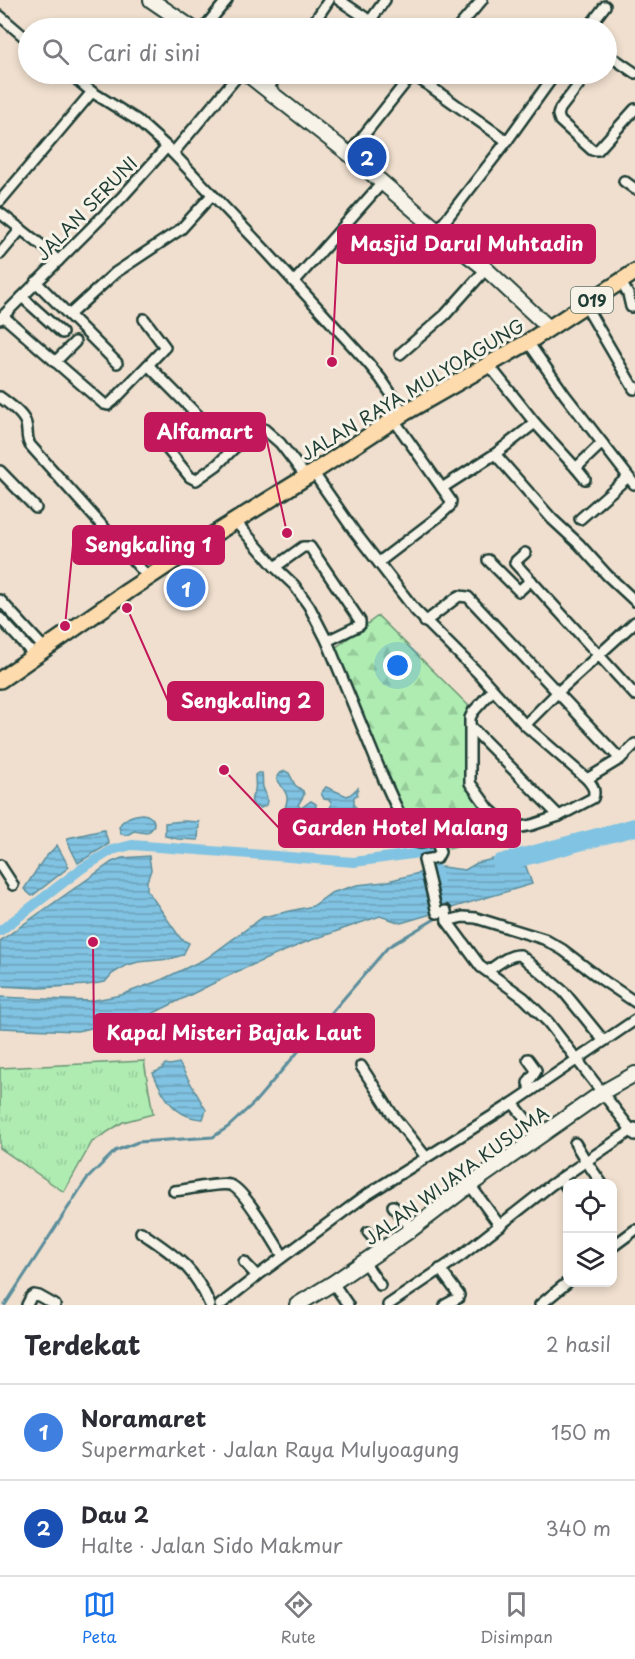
<!DOCTYPE html>
<html lang="id">
<meta charset="utf-8">
<style>
body{margin:0;font-family:"Playpen Sans",sans-serif;background:#f7f7f7;color:#2b2b33}
.controls{position:absolute;right:18px;bottom:18px;display:grid;overflow:hidden;border-radius:12px;box-shadow:0 3px 9px #0003}
.controls button{width:54px;height:54px;display:grid;place-items:center;padding:0;border:0;border-bottom:2px solid #e1e1e2;background:#fff;color:#2b2b33;font:30px sans-serif}
.you{position:absolute;left:398px;top:666px;width:21px;height:21px;margin:-15px;border:4px solid #fff;border-radius:50%;background:#1a73e8;box-shadow:0 0 0 9px #1a73e833}
.badge{display:grid;place-items:center;width:39px;height:39px;border-radius:50%;background:#1a73e8;color:#fff;font-size:20px;font-weight:700}
.pin{position:absolute;translate:-50% -50%;border:3px solid #fff;box-shadow:0 2px 6px #0006}
.list{margin:0;padding:0;list-style:none}
h2{display:flex;justify-content:space-between;align-items:center;height:78px;margin:0;padding:0 24px;font-size:26px}
h2 small{font-size:20px;font-weight:400;color:#7c7c81}
.list li{display:grid;grid-template-columns:39px 1fr auto;gap:18px;align-items:center;box-sizing:border-box;height:96px;padding:0 24px;border-top:2px solid #e1e1e2}
.list b{display:block;font-size:22px;white-space:nowrap}
.list p{margin:0;font-size:20px;white-space:nowrap;color:#7c7c81}
.list em{font-size:20px;font-style:normal;color:#7c7c81}
.icon{flex:none;width:33px;height:33px;fill:none;stroke:currentColor;stroke-width:2;stroke-linecap:round;stroke-linejoin:round}
.map{position:relative;flex:none;width:635px;height:1305px;overflow:hidden}
.search{position:absolute;background:#fff;box-shadow:0 3px 9px #0003;left:18px;right:18px;top:18px;height:66px;display:flex;align-items:center;gap:15px;box-sizing:border-box;padding:0 21px;border-radius:33px;color:#7c7c81;font-size:22px}
.sheet{height:270px;background:#fff}
nav{display:flex;justify-content:space-around;align-items:center;box-sizing:border-box;height:84px;border-top:2px solid #e1e1e2;background:#fff;font-size:16px;color:#7c7c81}
nav a{display:grid;justify-items:center;gap:3px}
nav .on{color:#1a73e8}
.map>svg:first-child{display:block}
.grass{fill:url(#grass-tufts);stroke:#679473;stroke-width:1.5}
.forest{fill:url(#forest-firs);stroke:#679473;stroke-width:1.5}
.water{fill:url(#water-rules);stroke:#5a8d9c;stroke-width:1.5}
.lines{fill:none;stroke-linecap:round;stroke-linejoin:round}
.stream{stroke:#5a8d9c;stroke-width:3}
.canal{stroke:#81c3e2;stroke-width:10}
.river{stroke:#81c3e2;stroke-width:18}
.minor-casing{stroke:#1f3d34;stroke-width:14}
.secondary-casing{stroke:#1f3d34;stroke-width:18}
.primary-casing{stroke:#1f3d34;stroke-width:20}
.minor{stroke:#f7f3e8;stroke-width:9}
.secondary{stroke:#f7f3e8;stroke-width:14}
.primary{stroke:#fedbac;stroke-width:15}
.labels{text-anchor:middle;dominant-baseline:central;stroke-width:6;stroke-linejoin:round;paint-order:stroke}
.shield{fill:#f7f3e8;stroke:#60746a;stroke-width:1.5}
.shield-label{font-size:16px;font-weight:bold;fill:#1f3d34}
.street-label{font-size:18px;fill:#1f3d34;stroke:#f7f3e8}
.leader{fill:none;stroke:#c2185b;stroke-width:2}
.callout-dot{fill:#c2185b;stroke:#f7f3e8;stroke-width:2}
.callout{fill:#c2185b;stroke:#c2185b;stroke-width:2}
.callout-label{font-size:20px;text-anchor:middle;font-weight:bold;fill:#fff}
</style>
<div class="map">
<svg width="635" height="1305" viewBox="0 0 635 1305">
<defs>
<pattern id="grass-tufts" width="24" height="20" patternUnits="userSpaceOnUse" patternTransform="scale(1.5)"><rect width="24" height="20" fill="#afecb2"/><path d="M3 7l-1-3M5 7V3M7 7l1-3M15 17l-1-3M17 17v-4M19 17l1-3" fill="none" stroke="#96cb9a"/></pattern>
<pattern id="forest-firs" width="22" height="20" patternUnits="userSpaceOnUse" patternTransform="scale(1.5)"><rect width="22" height="20" fill="#afecb2"/><path d="M5 1l3.5 6h-7zM16 11l3.5 6h-7z" fill="#96cb9a"/></pattern>
<pattern id="water-rules" width="6" height="5" patternUnits="userSpaceOnUse" patternTransform="scale(1.5)"><rect width="6" height="5" fill="#81c3e2"/><path d="M0 2.5h6" fill="none" stroke="#69a0b8"/></pattern>
</defs>
<rect width="100%" height="100%" fill="#f0dfce"/>
<filter id="ink" filterUnits="userSpaceOnUse"><feTurbulence type="fractalNoise" baseFrequency=".0167" numOctaves="2"/><feDisplacementMap in="SourceGraphic" scale="12" xChannelSelector="R" yChannelSelector="G"/><feConvolveMatrix kernelMatrix="1 2 1 2 8 2 1 2 1" color-interpolation-filters="sRGB"/></filter>
<g filter="url(#ink)">
<path class="grass" d="M144,1061L153,1114L123,1122L92,1142L64,1192L0,1148V1068Z"/>
<path class="forest" d="M378,616L468,705C465,750 454,785 493,819C499,824 506,828 512,833L449,849L440,840L414,836L335,648Z"/>
<g class="water">
<path d="M285,771L289,773L295,785L303,791L304,795L298,805L301,808L311,801L316,804V807C312,813 309,811 303,815C295,819 291,823 283,817C283,810 288,804 287,797C286,790 279,785 277,778L280,773Z"/>
<path d="M258,773H262C263,778 262,782 263,787C265,794 269,797 266,805L261,808L255,807C249,800 252,797 255,790C256,786 255,780 255,775Z"/>
<path d="M326,787L347,796C352,795 353,791 358,788L357,795L354,797V807H356V813L345,808L336,811L331,818L327,816C327,809 334,807 330,800L324,799L321,793Z"/>
<path d="M142,814L147,815L153,819C156,826 152,830 146,833L134,831L127,835L121,834L119,827C123,818 133,815 142,814Z"/>
<path d="M183,821L199,822L198,840L178,839L165,836V823Z"/>
<path d="M104,830L109,844L78,863L67,841L68,838Z"/>
<path d="M57,845L69,867L32,896L24,889L43,860Z"/>
<path d="M521,852L532,884L401,923L380,916L306,942L236,972L148,1016L77,1031L0,1028V997L90,1001L121,995L161,980L207,958L263,917L313,906L331,893L357,885L384,882L442,867L465,870L477,863Z"/>
<path d="M149,856L151,870L147,881V890L181,939L189,943L183,955L170,959L138,962L125,966L112,974L105,982L87,985L40,988L0,986V941L112,862L122,858Z"/>
<path d="M179,1063L206,1110L203,1119C175,1118 163,1096 153,1073L162,1069L165,1064L170,1065Z"/>
</g>
<g class="lines">
<path class="stream" d="M5,1305L86,1180L115,1151L138,1142L213,1137L228,1127L254,1103L388,947L440,916"/>
<path class="canal" d="M0,931L81,869L112,850L132,845L354,862L426,852L431,855L439,880"/>
<path class="river" d="M501,863L635,827"/>
<defs>
<g id="minor">
<path d="M339,0L381,28"/>
<path d="M0,16L28,40"/>
<path d="M370,21L385,0"/>
<path d="M204,28L227,0"/>
<path d="M310,28L329,0"/>
<path d="M458,28L482,0"/>
<path d="M588,28L605,6"/>
<path d="M606,58L616,60L635,73"/>
<path d="M70,74L92,92L137,120L167,147L266,251L368,363L381,379L404,413"/>
<path d="M587,74L560,109L558,115L560,121L592,150H598L635,109"/>
<path d="M414,75L507,141"/>
<path d="M267,90L278,74"/>
<path d="M173,153L239,74"/>
<path d="M349,154L406,82L416,74"/>
<path d="M624,181L635,189"/>
<path d="M0,201L92,92"/>
<path d="M0,213L45,248L58,261"/>
<path d="M438,230L507,141L555,74"/>
<path d="M0,254L21,229"/>
<path d="M36,282L117,363"/>
<path d="M294,282L382,183"/>
<path d="M621,282L628,294L631,307"/>
<path d="M22,297L62,333"/>
<path d="M585,305L634,389L635,387"/>
<path d="M69,315L115,273L181,229L212,195"/>
<path d="M3,316L104,404L108,405L113,401L148,365L230,448H234L237,446L255,429H264L280,443L306,477"/>
<path d="M0,319L122,197L167,147"/>
<path d="M144,319L165,347L148,365"/>
<path d="M528,342L565,395L634,484"/>
<path d="M400,354L445,315L486,269"/>
<path d="M55,362L75,342"/>
<path d="M488,364L535,423L576,468L602,443"/>
<path d="M0,397C8,403 21,412 25,421C29,430 25,436 30,445L149,578"/>
<path d="M394,420L442,488L495,454L535,423"/>
<path d="M164,445L190,477L196,480L217,465L234,448"/>
<path d="M495,454L552,519L579,544L607,575L635,601"/>
<path d="M576,468L585,479"/>
<path d="M0,471L36,508"/>
<path d="M313,472L354,531L415,610L477,672L525,725L587,779C592,785 596,790 593,798L559,816L532,825L516,828L507,825L489,809L470,783V718L473,712L492,691"/>
<path d="M580,519L628,477"/>
<path d="M235,521L275,567L294,585L309,606L327,641L384,780L409,835C411,838 414,841 416,842C427,847 435,832 440,852L437,858L424,860L437,913L446,911L447,921L481,967L524,998L548,1022L635,1135"/>
<path d="M525,553L516,561L515,563L635,695"/>
<path d="M488,560L519,591L531,580"/>
<path d="M379,562L438,517L450,506L451,501L442,488"/>
<path d="M275,567L303,547H310L360,621V625L327,641"/>
<path d="M0,600L45,649"/>
<path d="M0,618L35,656"/>
<path d="M425,622L459,596L468,597L620,759"/>
<path d="M525,725L558,692L635,622"/>
<path d="M471,727L559,816"/>
<path d="M587,779L620,759L635,744"/>
<path d="M0,865L13,885"/>
<path d="M447,921L463,917L476,918L544,939L563,950L601,979L635,1002"/>
<path d="M488,971C497,965 509,954 520,955L564,992L603,1040"/>
<path d="M528,1059L536,1070C535,1076 530,1077 528,1083L532,1090"/>
<path d="M361,1066L392,1114L426,1157"/>
<path d="M513,1103L540,1137"/>
<path d="M575,1143L586,1161L602,1184"/>
<path d="M561,1179L568,1189"/>
<path d="M470,1185L500,1226"/>
<path d="M174,1191C188,1190 219,1182 230,1185C244,1188 274,1242 283,1256"/>
<path d="M393,1206L412,1229"/>
<path d="M141,1232C175,1256 193,1265 210,1305"/>
<path d="M368,1232L383,1249"/>
<path d="M612,1247L635,1230"/>
<path d="M244,1262L257,1276"/>
<path d="M364,1262L380,1285"/>
<path d="M440,1269L459,1295L458,1298L445,1305"/>
<path d="M333,1283L348,1305"/>
<path d="M27,1305L31,1297L34,1295L39,1296L55,1305"/>
<path d="M220,1305L257,1276L365,1196L513,1103L635,1020"/>
<path d="M388,1305L462,1255L551,1185L635,1128"/>
<path d="M540,1305L568,1282"/>
</g>
<g id="secondary">
<path d="M151,0L192,28"/>
<path d="M247,74L349,154L456,246L486,269L549,328"/>
<path d="M297,1305L333,1283L412,1229L470,1185L603,1092L635,1074"/>
</g>
<path id="primary" d="M0,680L128,591L211,536L306,477L404,413L528,342L635,272"/>
</defs>
<use href="#minor" class="minor-casing"/>
<use href="#secondary" class="secondary-casing"/>
<use href="#primary" class="primary-casing"/>
<use href="#minor" class="minor"/>
<use href="#secondary" class="secondary"/>
<use href="#primary" class="primary"/>
</g>
</g>
<g class="labels">
<rect class="shield" x="571" y="287" width="42" height="26" rx="4.5"/>
<g class="shield-label">
<text x="592" y="300">019</text>
</g>
<g class="street-label">
<text transform="translate(86 208) rotate(-46)">JALAN SERUNI</text>
<text transform="translate(412 389) rotate(-31)">JALAN RAYA MULYOAGUNG</text>
<text transform="translate(456 1175) rotate(-36)">JALAN WIJAYA KUSUMA</text>
</g>
</g>
<path class="leader" d="M332 362L338 244M287 533L265 432M65 626L73 545M127 608L168 701M224 770L279 828M93 942L94 1033"/>
<g class="callout-dot">
<circle cx="332" cy="362" r="6"/>
<circle cx="287" cy="533" r="6"/>
<circle cx="65" cy="626" r="6"/>
<circle cx="127" cy="608" r="6"/>
<circle cx="224" cy="770" r="6"/>
<circle cx="93" cy="942" r="6"/>
</g>
<g class="callout">
<rect x="338" y="225" width="257" height="38" rx="6"/>
<rect x="145" y="413" width="120" height="38" rx="6"/>
<rect x="73" y="526" width="151" height="38" rx="6"/>
<rect x="168" y="682" width="155" height="38" rx="6"/>
<rect x="279" y="809" width="241" height="38" rx="6"/>
<rect x="94" y="1014" width="280" height="38" rx="6"/>
</g>
<g class="callout-label">
<text x="467" y="251">Masjid Darul Muhtadin</text>
<text x="205" y="439">Alfamart</text>
<text x="148" y="552">Sengkaling 1</text>
<text x="246" y="708">Sengkaling 2</text>
<text x="400" y="835">Garden Hotel Malang</text>
<text x="234" y="1040">Kapal Misteri Bajak Laut</text>
</g>
</svg>
<div class="controls">
<button><svg class="icon" aria-label="locate" viewBox="0 0 24 24"><circle cx="12" cy="12" r="6"/><path d="M12 2v4M12 18v4M2 12h4M18 12h4"/></svg></button>
<button><svg class="icon" aria-label="layers" viewBox="0 0 24 24"><path d="M12 4l9 5-9 5-9-5zM3 14l9 5 9-5"/></svg></button>
</div>
<div class="you"></div>
<div class="pin badge" style="left:186px;top:588px;background:#3f7fe0">1</div>
<div class="pin badge" style="left:367px;top:157px;background:#1a4fb4">2</div>
<div class="search"><svg class="icon" aria-label="search" viewBox="0 0 24 24"><circle cx="10" cy="10" r="6"/><path d="M15 15l6 6"/></svg>Cari di sini</div>
</div>
<section class="sheet">
<h2>Terdekat<small>2 hasil</small></h2>
<ul class="list">
<li><span class="badge" style="background:#3f7fe0">1</span><div><b>Noramaret</b><p>Supermarket · Jalan Raya Mulyoagung</p></div><em>150 m</em></li>
<li><span class="badge" style="background:#1a4fb4">2</span><div><b>Dau 2</b><p>Halte · Jalan Sido Makmur</p></div><em>340 m</em></li>
</ul>
</section>
<nav>
<a class="on"><svg class="icon" aria-label="map" viewBox="0 0 24 24"><path d="M3 6l6-2 6 2 6-2v14l-6 2-6-2-6 2zM9 4v14M15 6v14"/></svg>Peta</a>
<a><svg class="icon" aria-label="directions" viewBox="0 0 24 24"><path d="M12 3l9 9-9 9-9-9zM9 14v-3h6M13 9l2 2-2 2"/></svg>Rute</a>
<a><svg class="icon" aria-label="saved" viewBox="0 0 24 24"><path d="M7 4h10v16l-5-4-5 4z"/></svg>Disimpan</a>
</nav>
